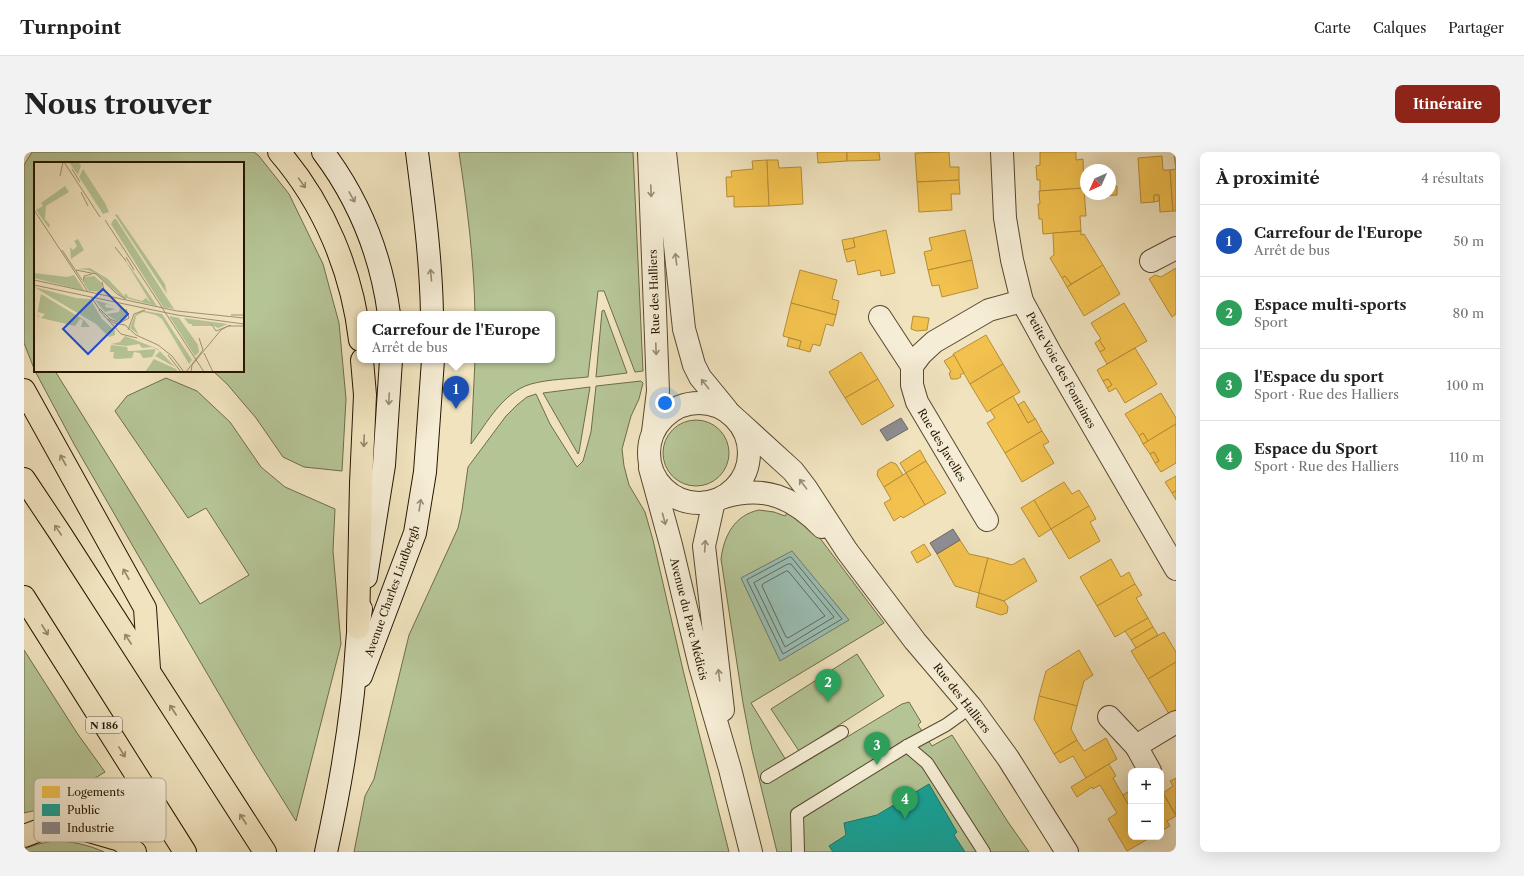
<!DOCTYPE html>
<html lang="fr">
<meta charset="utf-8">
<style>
body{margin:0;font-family:"Libre Caslon Text",serif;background:#f2f2f2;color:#222}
.controls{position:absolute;right:12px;bottom:12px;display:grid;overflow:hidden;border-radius:8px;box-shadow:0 4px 16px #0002}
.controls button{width:36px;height:36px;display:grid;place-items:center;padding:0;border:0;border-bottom:1px solid #e0e0e0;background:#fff;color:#222;font:20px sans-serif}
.compass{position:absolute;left:1056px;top:12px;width:36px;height:36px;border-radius:50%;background:#fff;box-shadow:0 4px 16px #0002;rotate:225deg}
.you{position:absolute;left:641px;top:251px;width:14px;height:14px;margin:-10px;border:3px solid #fff;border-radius:50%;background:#1a73e8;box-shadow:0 0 0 6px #1a73e833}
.badge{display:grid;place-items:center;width:26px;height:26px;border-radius:50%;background:#8f2418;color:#fff;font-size:13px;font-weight:700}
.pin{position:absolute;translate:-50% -33px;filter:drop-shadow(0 1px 2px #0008)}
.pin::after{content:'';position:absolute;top:21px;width:14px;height:12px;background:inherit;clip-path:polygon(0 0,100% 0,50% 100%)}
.popup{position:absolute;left:333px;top:159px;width:198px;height:52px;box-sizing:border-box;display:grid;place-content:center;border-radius:8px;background:#fff;filter:drop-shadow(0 1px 3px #0005);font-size:13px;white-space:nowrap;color:#767676}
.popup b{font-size:15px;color:#222}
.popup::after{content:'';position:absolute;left:50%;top:100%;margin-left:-8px;border:8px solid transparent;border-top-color:#fff}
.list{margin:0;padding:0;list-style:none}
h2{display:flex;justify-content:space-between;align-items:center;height:52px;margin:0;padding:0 16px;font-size:17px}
h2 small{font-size:13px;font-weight:400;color:#767676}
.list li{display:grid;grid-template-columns:26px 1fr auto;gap:12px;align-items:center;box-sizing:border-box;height:72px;padding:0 16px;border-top:1px solid #e0e0e0}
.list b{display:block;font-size:15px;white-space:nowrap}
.list p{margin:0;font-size:13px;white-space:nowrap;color:#767676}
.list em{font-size:13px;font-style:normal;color:#767676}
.map{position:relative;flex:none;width:1152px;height:700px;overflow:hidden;border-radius:8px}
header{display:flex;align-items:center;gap:24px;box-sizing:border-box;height:56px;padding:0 20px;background:#fff;border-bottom:1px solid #e0e0e0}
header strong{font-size:19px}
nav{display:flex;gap:22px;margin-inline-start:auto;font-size:14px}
.intro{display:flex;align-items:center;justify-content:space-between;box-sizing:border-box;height:96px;padding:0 24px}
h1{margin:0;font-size:28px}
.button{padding:10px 18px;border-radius:8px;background:#8f2418;color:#fff;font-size:14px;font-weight:700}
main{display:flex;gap:24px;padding:0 24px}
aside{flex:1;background:#fff;border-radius:8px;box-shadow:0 4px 16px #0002}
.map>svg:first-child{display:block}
.green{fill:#b5c495;stroke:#6e6c4a}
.water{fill:#9abeb4;stroke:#6c7a6c}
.homes{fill:#f2c14e;stroke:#b58d37}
.public{fill:#17a398;stroke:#1c786a}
.industry{fill:#8d8d92;stroke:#6e6966}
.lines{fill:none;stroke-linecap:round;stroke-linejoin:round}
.shore{stroke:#606a5a;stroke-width:1}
.service-casing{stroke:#584830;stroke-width:14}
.minor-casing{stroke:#584830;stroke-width:24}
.tertiary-casing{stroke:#584830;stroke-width:24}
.secondary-casing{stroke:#261500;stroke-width:24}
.trunk-casing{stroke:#261500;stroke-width:24}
.service{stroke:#f5edd5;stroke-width:12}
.minor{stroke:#f5edd5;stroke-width:22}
.tertiary{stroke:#f5edd5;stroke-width:22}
.secondary{stroke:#f5edd5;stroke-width:22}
.trunk{stroke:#f0e3be;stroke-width:22}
.oneway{stroke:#958668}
.oneway2{stroke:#988c75}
.labels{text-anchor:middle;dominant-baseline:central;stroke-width:4;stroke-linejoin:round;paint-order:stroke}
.shield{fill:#f5edd5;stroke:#645640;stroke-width:1}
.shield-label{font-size:10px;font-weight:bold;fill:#261500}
.street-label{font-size:11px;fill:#261500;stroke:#f5edd5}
.inset-road{fill:none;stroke:#9f9172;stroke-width:1}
.view{fill:#1d4ed8;fill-opacity:0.15;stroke:#1d4ed8;stroke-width:2}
.inset-edge{fill:none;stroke:#261500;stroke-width:2}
.key{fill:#f5edd5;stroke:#b7ac95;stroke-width:1}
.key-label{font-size:11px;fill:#261500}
</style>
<header>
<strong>Turnpoint</strong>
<nav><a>Carte</a><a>Calques</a><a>Partager</a></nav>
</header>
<div class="intro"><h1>Nous trouver</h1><a class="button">Itinéraire</a></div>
<main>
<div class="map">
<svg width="1152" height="700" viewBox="0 0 1152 700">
<rect width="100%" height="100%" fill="#f0e3be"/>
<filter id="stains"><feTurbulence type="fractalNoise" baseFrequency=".005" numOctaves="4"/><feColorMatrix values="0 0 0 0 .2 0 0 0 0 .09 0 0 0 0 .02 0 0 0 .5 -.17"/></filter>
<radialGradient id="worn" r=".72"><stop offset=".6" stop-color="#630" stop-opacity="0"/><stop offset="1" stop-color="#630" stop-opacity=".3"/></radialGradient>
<g class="green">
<path d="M8,0H230L235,4L265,42L299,112L315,171L322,247L318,319L280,315L259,305L232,266L203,232L189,219H219V11H11V219L0,191V13Z"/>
<path d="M435,0H609L619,219L611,220L580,139H574L564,225C546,227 525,227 507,232C479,240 463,271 447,292L451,208H528V162H451C450,107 443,54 435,0Z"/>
<path d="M580,158L603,221L572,225L578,159Z"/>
<path d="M11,219H31L176,452L225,423L182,356L164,366L91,259L103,244L142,226L173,239L206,270L237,315L261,335L311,357L309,399L317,492L272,669L229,600L114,403L50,292Z"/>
<path d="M617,229L619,231L615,247L607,264L598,297L600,314L605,333L621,360L629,388L659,518L705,700H330L341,644L350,627L385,483L434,376L438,358L444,315L482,264L493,253L503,245L512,242L526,272L553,315L559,309L567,280L572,234Z"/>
<path d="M566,235L555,300L554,302L519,241Z"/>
<circle cx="672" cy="301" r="33"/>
<path d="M735,358L750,360L761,364L765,358L786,373L860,471L727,551L768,618L878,552L885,550L897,570L894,573L908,594L928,583L984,670L1005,700H753L728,598L719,551L697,407C700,383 711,363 735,358Z"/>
<path d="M0,498L53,581L81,620L63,631L64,656L26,655L0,661Z"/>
<path d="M833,502L860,544L775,599L747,557Z"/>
<path d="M30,689C47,689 65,693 80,700H0V697L14,692Z"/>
</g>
<path class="water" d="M768,399L825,468L756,509L717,426Z"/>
<g class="homes">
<path d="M793,0H823V9L794,11Z"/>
<path d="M823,0H855L856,8L823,9Z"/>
<path d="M925,0L926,15H935V28L893,30L891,1Z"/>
<path d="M1016,0H1052V8L1059,7L1060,36L1016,39V28H1013L1012,14L1016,13Z"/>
<path d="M1138,4L1139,18H1146L1149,59L1136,60L1135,43H1130V50L1117,51L1114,6Z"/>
<path d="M1150,4H1152V59H1149L1146,18L1152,17Z"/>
<path d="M743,8L745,54L710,55V44L703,45L702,25H708L707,19L729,17L728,9Z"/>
<path d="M743,8H754L755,16L777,15L779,52L745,54Z"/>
<path d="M935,28L936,42H927L928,58L895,60L893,30Z"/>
<path d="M1086,34H1093V43L1076,44V42H1086Z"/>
<path d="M1060,36L1062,64H1056L1057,79L1019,82L1018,67H1015L1014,52H1016L1015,39Z"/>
<path d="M1066,42H1076V44H1067Z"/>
<path d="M1130,43H1135V49L1130,50Z"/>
<path d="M862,78L871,121L857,124L856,118L834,123L831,108L823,110L820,98L831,95L829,86Z"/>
<path d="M941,78L948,108L904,118L900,100L908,98L905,86Z"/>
<path d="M1057,79V83L1060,82L1079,113L1047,132L1041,124L1038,126L1026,106L1030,103L1029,81Z"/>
<path d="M829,86L831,95L820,98L818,88Z"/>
<path d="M948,108L954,136L918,145L915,133L908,134L904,118Z"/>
<path d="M1079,113L1096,142L1060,164L1043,135Z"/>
<path d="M1152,116V162L1148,165L1125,127L1131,123L1137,125Z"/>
<path d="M776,118L813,128L808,147L815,149L812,163L767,151Z"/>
<path d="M1041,124L1047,132L1043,135L1038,126Z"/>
<path d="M767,151L812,163L809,174L802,172L796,194L789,192L786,200L775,197L777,189L759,184Z"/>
<path d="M1100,151L1123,189L1083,212L1076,200L1081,197L1075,188L1077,187L1067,171Z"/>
<path d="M889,164L905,166L903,178L893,179L887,177Z"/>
<path d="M962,183L979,212L946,232L929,202Z"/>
<path d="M765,186L777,189L775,197L763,194Z"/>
<path d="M1075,188L1081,197L1076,200L1071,191Z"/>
<path d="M1111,196L1133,232L1101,251L1092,236L1085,240L1083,236L1088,233L1084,227L1079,229L1073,218Z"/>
<path d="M837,200L854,227L821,246L805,220Z"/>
<path d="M930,203L940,221L936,223L937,225L933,227H927L925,221L927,220L920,209Z"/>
<path d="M979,212L996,240L963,260L946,232Z"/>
<path d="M854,227L870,254L838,273L821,246Z"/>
<path d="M1084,227L1088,233L1083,236L1079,229Z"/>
<path d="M1137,241L1152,266V272L1124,289L1119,281L1115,284L1101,262Z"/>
<path d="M989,244L1004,271L1011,266L1018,279L981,301L963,271L971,266L966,258Z"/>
<path d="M1000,249L1011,267L1004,271L994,253Z"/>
<path d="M1152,272V311L1137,320L1131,311L1135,309L1130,300L1126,302L1119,292Z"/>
<path d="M1018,279L1025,290L1019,293L1030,311L998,330L981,301Z"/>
<path d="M1119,281L1124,289L1119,292L1115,284Z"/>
<path d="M896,298L902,309L882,321L876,311Z"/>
<path d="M1130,300L1135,309L1131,311L1126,302Z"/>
<path d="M902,309L922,341L901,353L882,321Z"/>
<path d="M867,310L872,312L879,323L860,335L853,323L854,318Z"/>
<path d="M882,321L901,353L879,366L877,364L870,369L860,351L867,347L860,335Z"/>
<path d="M1152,324V339L1148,341L1141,330Z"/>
<path d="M1040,330L1048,342L1055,338L1065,354L1027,377L1010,348Z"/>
<path d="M1152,339V348L1148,341Z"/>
<path d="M1010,348L1027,377L1015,385L997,356Z"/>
<path d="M1065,354L1072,367L1066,370L1076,389L1045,407L1027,377Z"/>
<path d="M936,388L945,402L964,406L955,441L931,434L913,402Z"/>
<path d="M900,392L907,403L893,411L887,400Z"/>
<path d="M964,406L988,413L1000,406L1013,429L980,449L955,441Z"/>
<path d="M1087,407L1097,425L1105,420L1111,432L1073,454L1056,425Z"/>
<path d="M1111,432L1118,443L1112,446L1124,466L1091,485L1073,454Z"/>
<path d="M955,441L980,449L984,455L983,461L977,463L952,455Z"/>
<path d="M1124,466L1129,475L1107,488L1101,479Z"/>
<path d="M1129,475L1134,483L1112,496L1107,488Z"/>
<path d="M1140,480L1152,500V510L1124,527L1107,499Z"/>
<path d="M1055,498L1069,523L1060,529L1053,554L1015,544L1022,519Z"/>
<path d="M1152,510V558L1145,562L1124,527Z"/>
<path d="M1015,544L1053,554L1047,577L1053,588L1030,602L1010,567Z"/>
<path d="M1082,586L1093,607L1062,626L1049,604L1036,611L1030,602L1053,588L1060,599Z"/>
<path d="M1085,612L1092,624L1089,626L1107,657V685H1124V687L1103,699L1084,667L1093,661L1076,633L1069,637L1068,635L1053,645L1047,635Z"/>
<path d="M1152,626V663L1139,641L1149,634L1146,629Z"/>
<path d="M1107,638V657L1099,643Z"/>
<path d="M1139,641L1152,664L1143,669L1146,674L1137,679V642Z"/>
</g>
<path class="public" d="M905,632L933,680L930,683L941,700H809L805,694L822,683L820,671L853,663Z"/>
<g class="industry">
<path d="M877,266L884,277L863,289L856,278Z"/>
<path d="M929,377L936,388L913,402L906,391Z"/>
</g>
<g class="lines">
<g class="shore">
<path d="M766,405L768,406L818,467L759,502L723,428Z"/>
<path d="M764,412H767L810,465L761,495L730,431Z"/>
<path d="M763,419L765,420L801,464L764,486L762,485L738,434L739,432Z"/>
</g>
<defs>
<g id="service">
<path d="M883,594L903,611L960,700"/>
<path d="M743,625L818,580"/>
<path d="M774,700L773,662L883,594L922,573L947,555"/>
</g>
<g id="minor">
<path d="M978,0L981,66L988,108L998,149L1027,202L1152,417"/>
<path d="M1127,109L1152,96"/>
<path d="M856,165L888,214"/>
<path d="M713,268L769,319L782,336L823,399L891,489L947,555L984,606L1043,700"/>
<path d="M700,345C740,333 769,345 798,375"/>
<path d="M963,368L893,250L888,233V214L897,202L910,190L965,158L998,149"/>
<path d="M1085,565L1112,594L1152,570"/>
<path d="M1112,594L1126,619"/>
</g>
<g id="tertiary">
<path d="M625,0L634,239L629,280"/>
<path d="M641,0L660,177L670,213L676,225L703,258"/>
<circle cx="675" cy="301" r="50"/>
<path d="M626,316L647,393L676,514L706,617L727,700"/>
<path d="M690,349L680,394L699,558"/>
</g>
<g id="secondary">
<path d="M299,0C335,48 357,103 365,162"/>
<path d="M393,0C400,54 407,108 408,162"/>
<path d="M342,425L360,313L367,208"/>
<path d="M337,524L391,381L401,320L409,208"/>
<path d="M302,700C313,650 322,600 328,549C332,518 332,488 337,457"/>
</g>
<g id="trunk">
<path d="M255,0C300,52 328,119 336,188"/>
<path d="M0,238L121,456L125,517"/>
<path d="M0,327L36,381L241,700"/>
<path d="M0,445L161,700"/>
<path d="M334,476L337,331L341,243L338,208"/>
<path d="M0,684L29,673L58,677L96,688L111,700"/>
</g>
</defs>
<use href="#service" class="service-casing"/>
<use href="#minor" class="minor-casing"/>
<use href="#tertiary" class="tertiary-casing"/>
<use href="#secondary" class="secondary-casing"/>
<use href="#trunk" class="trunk-casing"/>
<use href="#service" class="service"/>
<use href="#minor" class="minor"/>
<use href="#tertiary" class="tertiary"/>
<use href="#secondary" class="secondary"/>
<use href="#trunk" class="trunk"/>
</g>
<defs><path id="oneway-shaft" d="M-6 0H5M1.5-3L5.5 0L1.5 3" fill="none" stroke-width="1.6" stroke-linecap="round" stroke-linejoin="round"/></defs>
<g class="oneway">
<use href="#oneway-shaft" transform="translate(278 31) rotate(55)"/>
<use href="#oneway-shaft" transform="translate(340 289) rotate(92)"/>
<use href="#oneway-shaft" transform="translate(39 308) rotate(-119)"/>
<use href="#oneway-shaft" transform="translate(34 378) rotate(-124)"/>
<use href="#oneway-shaft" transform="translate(102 422) rotate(-119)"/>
<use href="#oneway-shaft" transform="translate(21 478) rotate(58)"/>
<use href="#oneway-shaft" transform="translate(104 487) rotate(-123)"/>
<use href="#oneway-shaft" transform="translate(149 558) rotate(-123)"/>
<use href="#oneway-shaft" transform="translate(98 600) rotate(58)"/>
<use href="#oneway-shaft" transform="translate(219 667) rotate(-123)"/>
</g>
<g class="oneway2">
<use href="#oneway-shaft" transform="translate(627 39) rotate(88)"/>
<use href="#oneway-shaft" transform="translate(328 45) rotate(60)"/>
<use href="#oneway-shaft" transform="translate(652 107) rotate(-97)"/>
<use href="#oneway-shaft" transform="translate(407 123) rotate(-95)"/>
<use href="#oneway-shaft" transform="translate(632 197) rotate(88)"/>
<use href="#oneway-shaft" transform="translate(681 232) rotate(-128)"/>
<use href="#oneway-shaft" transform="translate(365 247) rotate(93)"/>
<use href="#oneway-shaft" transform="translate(779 332) rotate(-127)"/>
<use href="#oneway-shaft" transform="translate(396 353) rotate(-81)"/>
<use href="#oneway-shaft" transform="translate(640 367) rotate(75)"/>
<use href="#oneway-shaft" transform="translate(681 394) rotate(-86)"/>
<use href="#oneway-shaft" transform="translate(695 523) rotate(-97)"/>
</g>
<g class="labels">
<rect class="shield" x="62" y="565" width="36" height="16" rx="3"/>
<g class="shield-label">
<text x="80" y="573">N 186</text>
</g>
<g class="street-label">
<text transform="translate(630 140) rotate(-92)">Rue des Halliers</text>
<text transform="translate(1037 218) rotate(61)">Petite Voie des Fontaines</text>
<text transform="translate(918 293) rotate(59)">Rue des Javelles</text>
<text transform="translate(368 439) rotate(-70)">Avenue Charles Lindbergh</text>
<text transform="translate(665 467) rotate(76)">Avenue du Parc Médicis</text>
<text transform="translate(938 546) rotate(52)">Rue des Halliers</text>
</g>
</g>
<g transform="translate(10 10)">
<rect width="210" height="210" fill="#f0e3be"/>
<path d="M35,0H45L47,4L44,13ZM49,7L71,41L75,50L69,52L45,15ZM31,24L35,30L12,44L11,57L16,63L15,66L2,48L9,44L7,41ZM83,52L131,122L133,132L81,53ZM80,57H82L140,147L129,145L77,62ZM44,77L50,88L37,97L36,85L39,88L43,84L40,79ZM89,95L104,116L123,144L88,135L62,112L54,108L43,107L56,106L74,117L90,134L92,131L94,135L108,139L112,136L117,141ZM0,111L33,115L40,113L51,129L0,116ZM60,114L68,121V130L55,129L50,122V115ZM0,125L42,136L56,137L68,157L81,169V173L75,175L62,162ZM7,132L50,158L56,165H47L49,158L46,157L41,164L7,156L11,152L4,150L3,153L6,154L4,155L3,153ZM61,138L88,146L94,153L91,158L83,159L72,152L85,150L86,145L72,142L71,145L82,147L71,150ZM111,149L128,152L158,198L155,202L128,157L122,153L109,150L102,154L100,164L105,173L96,166L101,153L107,149ZM135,154L145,156L164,183L165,190L161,194ZM150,156L194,162L184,166L176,162H155ZM91,174L124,187L141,205L121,194L126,189L118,185L108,186L105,182L92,184L77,182L86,180ZM77,183L93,185L94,189H99L121,187V190L118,195L109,196L106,191L100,190L98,196L83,197L79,196L80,190H76ZM120,197L142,207L144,210H111Z" fill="#b5c495"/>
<path class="inset-road" d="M30,0L66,55M38,7L46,20M26,14L29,0M47,30L54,44M0,48L54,130M71,58L170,210M81,85L92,99M28,88L48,118M92,95L100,108M42,108L62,112L83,132L92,137M0,118L143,149L210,156M49,120L50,114L58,112M0,123L143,153L210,162M63,131L70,128L68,120M57,135L66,148M66,147L76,157L86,161L95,156L92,147M65,148L87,172L103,176M197,153H210M74,157L80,161L91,163L102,173L124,183L138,194L150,210M158,163H178L182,169M94,168L100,152L111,148M182,169L197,163M170,191L179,210M134,193L147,210M152,210L169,188L165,176M157,210L158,203L187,168L194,164H210"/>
<path class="view" d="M69,127L94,152L54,192L29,167Z"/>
<rect width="210" height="210" class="inset-edge"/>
</g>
<rect x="10" y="626" width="132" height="64" rx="6" class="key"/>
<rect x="18" y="634" width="18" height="12" fill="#f2c14e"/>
<rect x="18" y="652" width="18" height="12" fill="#17a398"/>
<rect x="18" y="670" width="18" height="12" fill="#8d8d92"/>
<g class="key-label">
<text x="43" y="644">Logements</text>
<text x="43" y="662">Public</text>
<text x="43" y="680">Industrie</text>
</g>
<rect width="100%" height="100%" filter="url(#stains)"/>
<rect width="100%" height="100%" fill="url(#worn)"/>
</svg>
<div class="controls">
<button>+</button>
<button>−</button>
</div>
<svg class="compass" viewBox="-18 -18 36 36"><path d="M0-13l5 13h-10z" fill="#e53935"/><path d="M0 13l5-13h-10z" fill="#767676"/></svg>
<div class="you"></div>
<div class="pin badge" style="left:432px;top:257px;background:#1a4fb4">1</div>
<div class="popup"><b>Carrefour de l'Europe</b>Arrêt de bus</div>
<div class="pin badge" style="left:804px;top:550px;background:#2e9e5b">2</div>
<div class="pin badge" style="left:853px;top:613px;background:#2e9e5b">3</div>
<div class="pin badge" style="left:881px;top:667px;background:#2e9e5b">4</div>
</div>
<aside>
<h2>À proximité<small>4 résultats</small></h2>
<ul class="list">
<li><span class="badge" style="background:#1a4fb4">1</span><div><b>Carrefour de l'Europe</b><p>Arrêt de bus</p></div><em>50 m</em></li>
<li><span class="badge" style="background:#2e9e5b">2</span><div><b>Espace multi-sports</b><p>Sport</p></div><em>80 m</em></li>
<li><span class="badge" style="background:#2e9e5b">3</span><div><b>l'Espace du sport</b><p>Sport · Rue des Halliers</p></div><em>100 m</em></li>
<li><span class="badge" style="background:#2e9e5b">4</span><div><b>Espace du Sport</b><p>Sport · Rue des Halliers</p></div><em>110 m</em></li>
</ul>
</aside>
</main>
